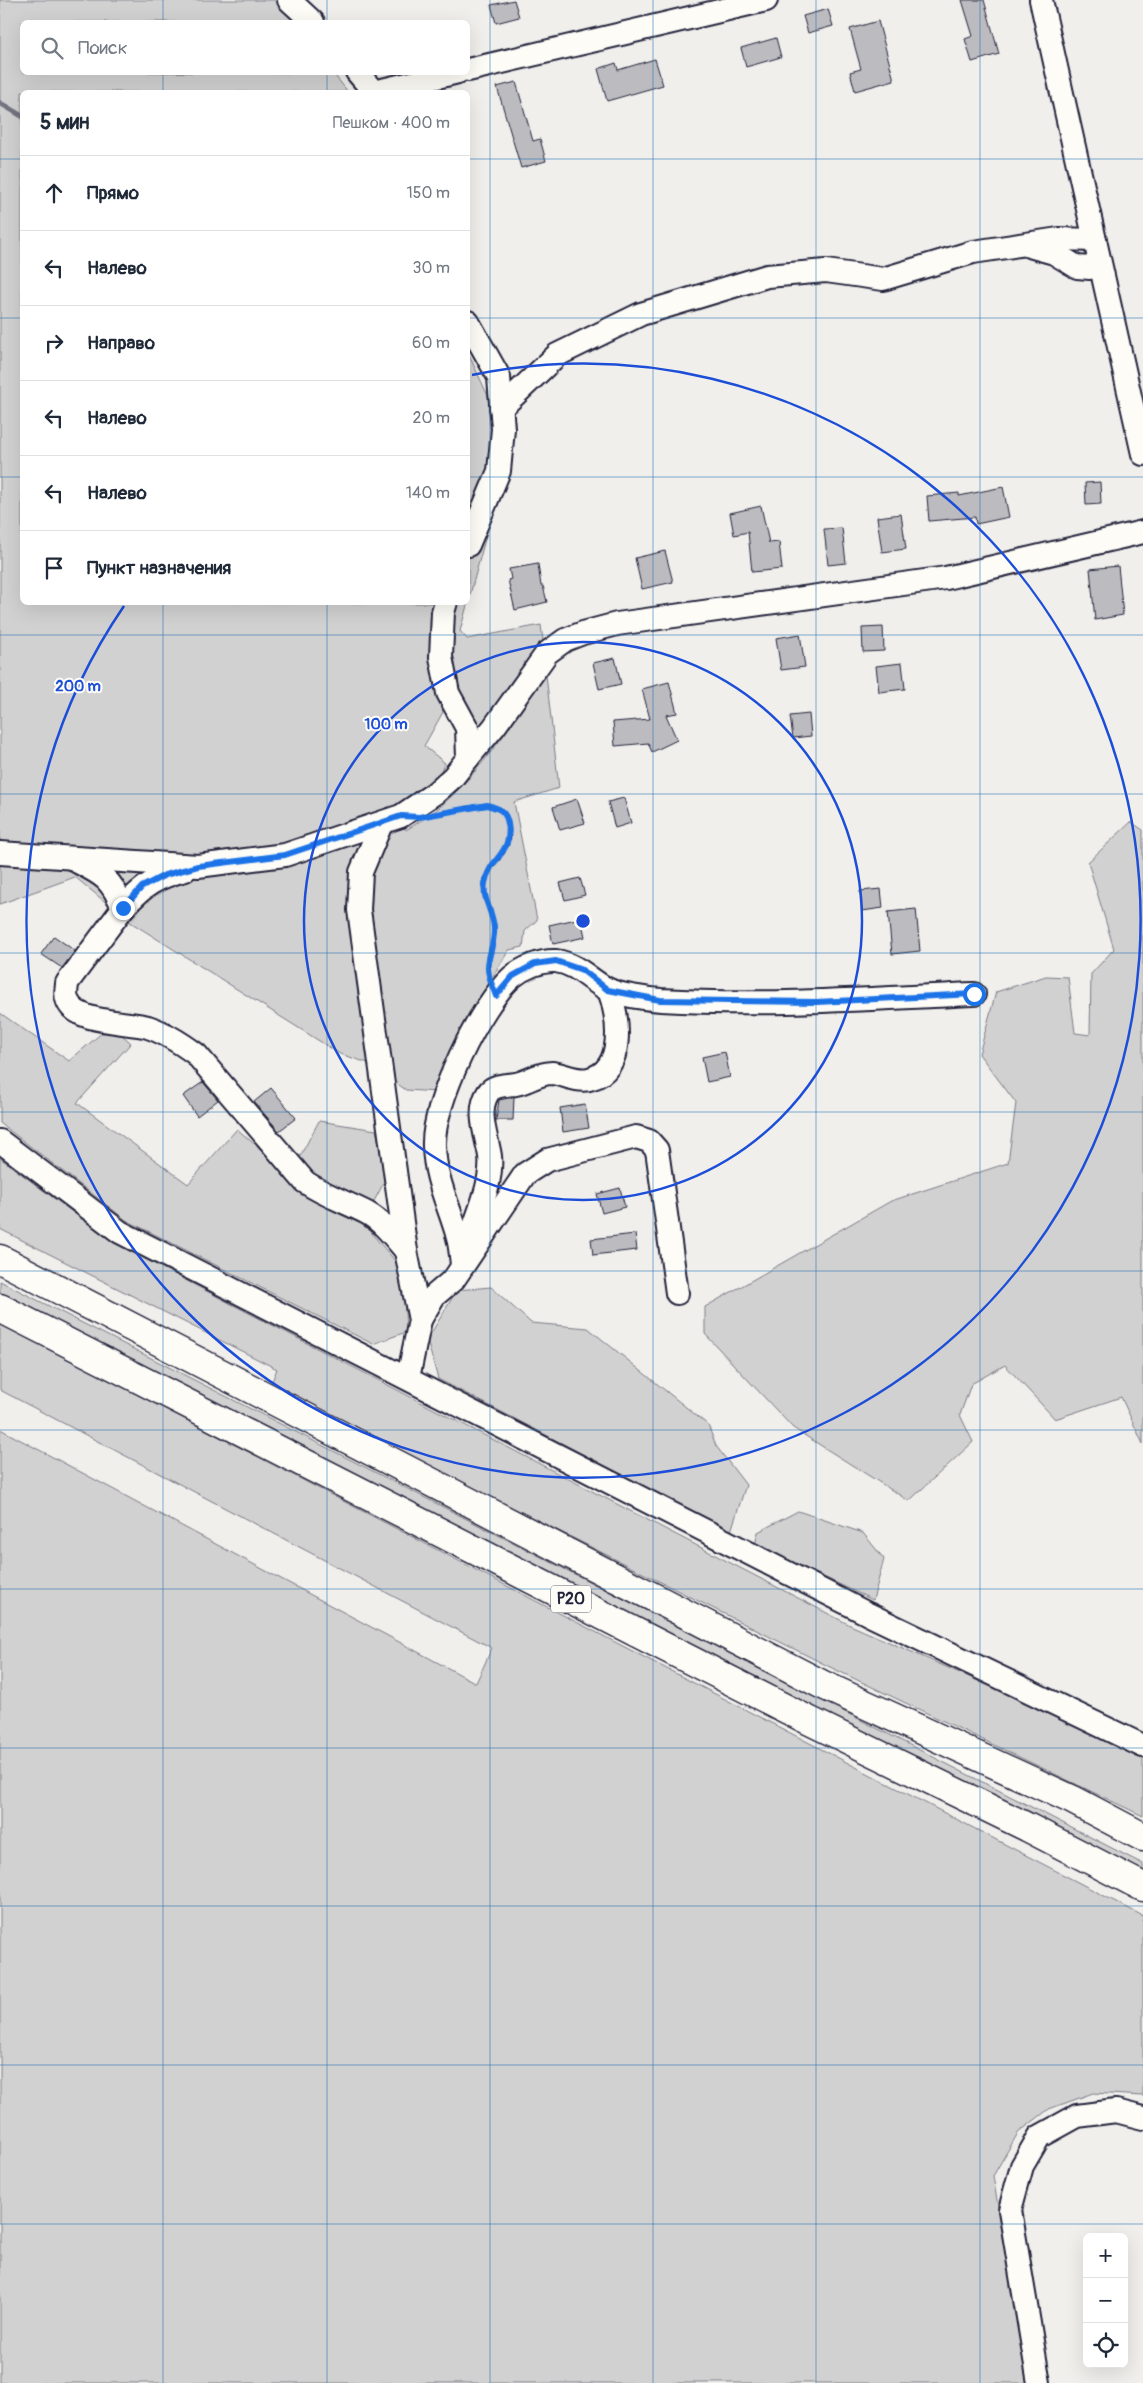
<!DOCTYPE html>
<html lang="ru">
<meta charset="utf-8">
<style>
body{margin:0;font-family:Pangolin,sans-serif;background:#f6f6f7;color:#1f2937}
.controls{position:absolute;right:15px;bottom:15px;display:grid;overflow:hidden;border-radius:8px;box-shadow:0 5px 20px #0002}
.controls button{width:45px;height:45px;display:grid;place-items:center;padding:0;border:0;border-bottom:1px solid #e0e1e3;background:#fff;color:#1f2937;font:25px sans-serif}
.stop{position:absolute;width:15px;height:15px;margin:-11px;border:4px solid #1a73e8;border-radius:50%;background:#fff}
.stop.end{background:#1a73e8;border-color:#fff;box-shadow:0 1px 5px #0008}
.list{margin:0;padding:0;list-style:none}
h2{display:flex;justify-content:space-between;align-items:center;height:65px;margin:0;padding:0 20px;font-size:21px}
h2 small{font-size:16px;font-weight:400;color:#747a83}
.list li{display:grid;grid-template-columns:32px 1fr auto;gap:15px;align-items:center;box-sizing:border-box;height:75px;padding:0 20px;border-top:1px solid #e0e1e3}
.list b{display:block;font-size:19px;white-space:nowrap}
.list em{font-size:16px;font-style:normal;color:#747a83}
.icon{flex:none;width:28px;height:28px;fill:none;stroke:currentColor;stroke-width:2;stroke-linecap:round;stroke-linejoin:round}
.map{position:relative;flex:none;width:1143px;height:2383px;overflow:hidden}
.search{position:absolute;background:#fff;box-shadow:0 5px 20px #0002;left:20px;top:20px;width:450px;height:55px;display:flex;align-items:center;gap:12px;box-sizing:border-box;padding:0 18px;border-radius:8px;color:#747a83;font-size:19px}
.panel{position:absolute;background:#fff;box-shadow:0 5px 20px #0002;left:20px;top:90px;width:450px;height:515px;border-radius:8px}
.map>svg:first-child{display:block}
.green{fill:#d2d1d1;stroke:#7a7a86}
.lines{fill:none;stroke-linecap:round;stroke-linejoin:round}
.stream{stroke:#737381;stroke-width:5.5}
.building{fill:#bcbcc0;stroke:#22223b}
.minor-casing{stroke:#22223b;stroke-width:26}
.major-casing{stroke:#22223b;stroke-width:31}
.path{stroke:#22223b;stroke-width:3;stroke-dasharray:4 4;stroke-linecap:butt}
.minor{stroke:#fdfcf7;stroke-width:22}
.major{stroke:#fdfcf7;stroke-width:28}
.route{stroke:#1a73e8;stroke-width:6}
.grid{fill:none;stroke:#1f6fb2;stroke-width:1;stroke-opacity:0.55}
.ring{fill:none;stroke:#1d4ed8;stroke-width:2.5}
.labels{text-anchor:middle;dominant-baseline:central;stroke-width:4;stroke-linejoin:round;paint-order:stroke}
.shield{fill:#fdfcf7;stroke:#646373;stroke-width:1}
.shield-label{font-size:16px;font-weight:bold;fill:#22223b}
.centre{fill:#1d4ed8;stroke:#fdfcf7;stroke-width:2.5}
.ring-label{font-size:15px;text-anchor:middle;font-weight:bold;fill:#1d4ed8;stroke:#fdfcf7;stroke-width:4;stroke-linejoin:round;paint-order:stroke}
</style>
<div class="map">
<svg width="1143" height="2383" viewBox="0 0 1143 2383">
<rect width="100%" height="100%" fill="#f0efec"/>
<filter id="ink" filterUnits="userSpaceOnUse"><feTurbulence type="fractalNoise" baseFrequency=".02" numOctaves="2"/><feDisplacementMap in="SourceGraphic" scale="10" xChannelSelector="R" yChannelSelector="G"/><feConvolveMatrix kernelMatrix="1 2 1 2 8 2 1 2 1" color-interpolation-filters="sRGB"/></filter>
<g filter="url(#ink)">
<g class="green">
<path d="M0,0H274L283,6L295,22H22V72L333,73L348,92H22V602L440,603L431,662L443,712L424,746L445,763L432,788L393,813L406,830C418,822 431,815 441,806C483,769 514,721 546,675L559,788L514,802L537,920L525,931L523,947L509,950L466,1021L457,1054L438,1092L406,1090L368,1063L340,1054L127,920L75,877L0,904Z"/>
<path d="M468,353L496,413L495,468L468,533Z"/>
<path d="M501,481L460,631L467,639L541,625L544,649L484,729L478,728L453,684L451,603L468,602V556Z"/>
<path d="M1131,822L1143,830V1444L1121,1397L1055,1419L1005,1365L971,1384L960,1415L973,1442L909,1501L793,1428L705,1334V1307L891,1201L1008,1163L1016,1103L979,1054L996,992L1046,976L1068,977L1075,1033L1090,1035L1091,974L1114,949L1088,862Z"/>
<path d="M0,1013L69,1061L111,1025L131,1043L77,1103L188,1184L237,1129L290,1175L319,1121L376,1130L387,1177L373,1203V1235L403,1270L406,1332L373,1344L126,1220L0,1123Z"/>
<path d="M0,1158L114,1243L850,1625L1143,1753V1816L830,1667L270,1386L277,1369L0,1229Z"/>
<path d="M0,1281L1143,1864V1879L0,1297Z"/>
<path d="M491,1287L531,1323L588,1328L708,1425L716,1446L746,1485L731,1531L438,1379L427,1340L457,1290Z"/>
<path d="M0,1323L1143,1916V2096L1093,2093L1049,2109L1018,2133L993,2176L1027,2383H0V1429L476,1683L492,1648L0,1390Z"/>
<path d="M798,1511L863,1533L884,1559L873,1600L755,1545L758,1532Z"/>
</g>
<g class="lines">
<path class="stream" d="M0,103L22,116"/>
</g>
<g class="building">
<path d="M514,0L519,17L496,23L491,5Z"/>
<path d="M962,0H984L999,54L972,62L965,39L973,36Z"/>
<path d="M828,9L833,26L808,33L803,16Z"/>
<path d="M878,21L894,80L855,91L850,72L861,69L850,29Z"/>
<path d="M776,38L781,57L746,67L741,48Z"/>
<path d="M655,59L663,85L607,101L598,69L616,63L618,70Z"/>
<path d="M516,82L533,141L540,139L546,161L521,168L497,87Z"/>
<path d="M1100,482L1101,504L1086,505L1085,483Z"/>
<path d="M1003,487L1009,517L976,524L975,517L929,521L927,496L959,493V496Z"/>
<path d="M761,506L769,543L779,542L782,569L752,572L748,532L734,535L730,513Z"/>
<path d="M901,514L906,549L882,552L877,517Z"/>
<path d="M842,528L846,563L828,565L824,529Z"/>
<path d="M665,551L673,582L642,589L635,558Z"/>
<path d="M538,564L541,586H543L547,602L515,610L508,580L511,579L509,569Z"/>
<path d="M1118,566L1123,615L1095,620L1090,569Z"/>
<path d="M883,627L884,651L863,652L862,628Z"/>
<path d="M800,634L805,667L781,670L776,638Z"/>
<path d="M615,658L621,684L599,689L593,663Z"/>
<path d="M902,663L905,689L879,692L876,666Z"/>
<path d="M669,682L677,713L666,715L677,740L652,752L648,743L615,746L613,722L650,719L642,689Z"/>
<path d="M809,714L811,736L793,738L790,716Z"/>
<path d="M624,798L631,823L615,828L608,802Z"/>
<path d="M577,799L585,823L560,830L553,807Z"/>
<path d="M580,878L585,895L565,900L560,883Z"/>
<path d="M881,889L883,908L862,911L860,891Z"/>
<path d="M916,909L920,951L892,954L888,912Z"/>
<path d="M581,918L585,937L553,944L549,925Z"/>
<path d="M54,936L75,951L62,968L41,954Z"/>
<path d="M725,1052L730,1077L707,1082L702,1057Z"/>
<path d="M203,1082L218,1100L197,1116L183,1096Z"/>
<path d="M271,1088L296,1118L279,1131L254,1102Z"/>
<path d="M514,1097L513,1120H496L499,1100Z"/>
<path d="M585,1104L589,1128L563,1132L560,1108Z"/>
<path d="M620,1188L625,1207L602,1213L597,1194Z"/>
<path d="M635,1234L637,1250L593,1255L591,1239Z"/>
</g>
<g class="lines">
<defs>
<g id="minor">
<path d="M289,0L313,22"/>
<path d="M1041,0L1143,454"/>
<path d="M468,70L766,0"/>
<path d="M357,72L374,92"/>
<path d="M374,92L458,72"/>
<path d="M1029,246L1054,253L1077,267L1090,268L1099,260"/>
<path d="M468,322L499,377L503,429L499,471L468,545"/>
<path d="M501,408L557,355L641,314L767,276L826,271L883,279L973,252L1059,239L1095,240"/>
<path d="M468,758L494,727L547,653L565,640L583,633L617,624L946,578L1143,532"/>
<path d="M381,824L361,872L359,910L406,1251L420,1320L408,1378"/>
<path d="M0,853L198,866L285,855L401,816L435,793L453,777L468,758L467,728L448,693L441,657L443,612L446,602"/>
<path d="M76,861C103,875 111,878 123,908L67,983C67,988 65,994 67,999C74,1024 127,1021 148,1027C166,1033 181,1043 196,1054L305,1182C326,1196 346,1202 367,1213C383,1222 394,1237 406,1251"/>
<path d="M123,908C143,886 156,877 185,870"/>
<path d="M0,1141L120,1232L868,1614L1143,1746"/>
<path d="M468,1245C476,1217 493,1185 490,1156C487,1137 476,1112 488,1093C493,1085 507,1085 516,1084C528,1082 538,1073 552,1073C564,1074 576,1082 589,1079C626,1071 619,1016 609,990"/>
<path d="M462,1265C461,1255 460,1243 457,1234C448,1203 435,1179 434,1146C432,1104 480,1005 512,977C523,968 541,960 556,961C577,964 590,980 607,989C617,995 649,999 661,1000C765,1006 870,999 974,994"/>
<path d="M420,1320L434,1296L454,1279L525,1174L547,1160L636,1137L649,1141L657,1150L677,1293"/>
<path d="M1039,2383L1010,2210L1022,2166L1039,2137L1077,2116L1116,2111L1143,2118"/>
</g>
<g id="major">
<path d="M0,1259L821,1684L1073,1800L1143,1837"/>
<path d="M0,1308L804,1718L1027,1827L1143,1887"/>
</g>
</defs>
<use href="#minor" class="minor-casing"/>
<use href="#major" class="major-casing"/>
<path class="path" d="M442,813C462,810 503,794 508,823C509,831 511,838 507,845C502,858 489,867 485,881C481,895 491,911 494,925C497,942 485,957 489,973"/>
<use href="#minor" class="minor"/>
<use href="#major" class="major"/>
</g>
</g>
<g class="lines" filter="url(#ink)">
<path class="route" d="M123,908L142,887L165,875L198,866L285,855L401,816L419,817L487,805C499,808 506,811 508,824C513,854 489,858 485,883C482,899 493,912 494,928C495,941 489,953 488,966C487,975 493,987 496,996L513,976L535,964L556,961L582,970L608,990L660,1000L817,1002L974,994"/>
</g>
<path class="grid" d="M163,0V22M327,0V22M490,0V2383M653,0V2383M816,0V2383M980,0V2383M163,72V92M327,72V92M0,159H22M468,159H1143M0,318H22M468,318H1143M0,477H22M468,477H1143M163,602V2383M327,602V2383M0,635H1143M0,794H1143M0,953H1143M0,1112H1143M0,1271H1143M0,1430H1143M0,1589H1143M0,1748H1143M0,1906H1143M0,2065H1143M0,2224H1143"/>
<g class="ring">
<circle cx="583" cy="921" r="279"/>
<path d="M472 375A557 557 0 1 1 124 606"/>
</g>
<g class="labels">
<rect class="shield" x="551" y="1585.5" width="40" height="27" rx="4"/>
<g class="shield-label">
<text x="571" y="1599">Р20</text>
</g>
</g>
<circle cx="583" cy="921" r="8" class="centre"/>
<g class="ring-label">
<text x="78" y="691">200 m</text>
<text x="386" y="729">100 m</text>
</g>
</svg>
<div class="controls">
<button>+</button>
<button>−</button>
<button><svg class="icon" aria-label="locate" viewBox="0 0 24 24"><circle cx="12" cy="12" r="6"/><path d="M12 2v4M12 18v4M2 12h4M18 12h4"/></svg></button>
</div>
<div class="stop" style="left:974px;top:994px"></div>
<div class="stop end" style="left:123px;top:908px"></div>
<div class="search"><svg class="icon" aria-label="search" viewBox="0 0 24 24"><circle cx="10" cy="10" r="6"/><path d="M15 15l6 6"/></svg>Поиск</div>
<section class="panel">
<h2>5 мин<small>Пешком · 400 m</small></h2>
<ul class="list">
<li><svg class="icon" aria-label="ahead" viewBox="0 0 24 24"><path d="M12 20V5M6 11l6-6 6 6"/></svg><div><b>Прямо</b></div><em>150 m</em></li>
<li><svg class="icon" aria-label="left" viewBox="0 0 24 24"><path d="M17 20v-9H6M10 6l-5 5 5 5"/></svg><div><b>Налево</b></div><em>30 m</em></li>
<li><svg class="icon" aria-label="right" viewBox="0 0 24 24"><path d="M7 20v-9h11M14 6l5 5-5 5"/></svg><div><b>Направо</b></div><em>60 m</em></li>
<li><svg class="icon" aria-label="left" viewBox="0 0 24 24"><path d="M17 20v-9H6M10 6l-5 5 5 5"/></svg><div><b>Налево</b></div><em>20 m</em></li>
<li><svg class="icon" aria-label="left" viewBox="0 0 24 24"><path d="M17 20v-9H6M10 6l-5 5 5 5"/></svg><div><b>Налево</b></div><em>140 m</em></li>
<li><svg class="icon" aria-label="arrive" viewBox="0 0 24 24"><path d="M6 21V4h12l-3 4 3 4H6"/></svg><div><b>Пункт назначения</b></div></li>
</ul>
</section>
</div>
